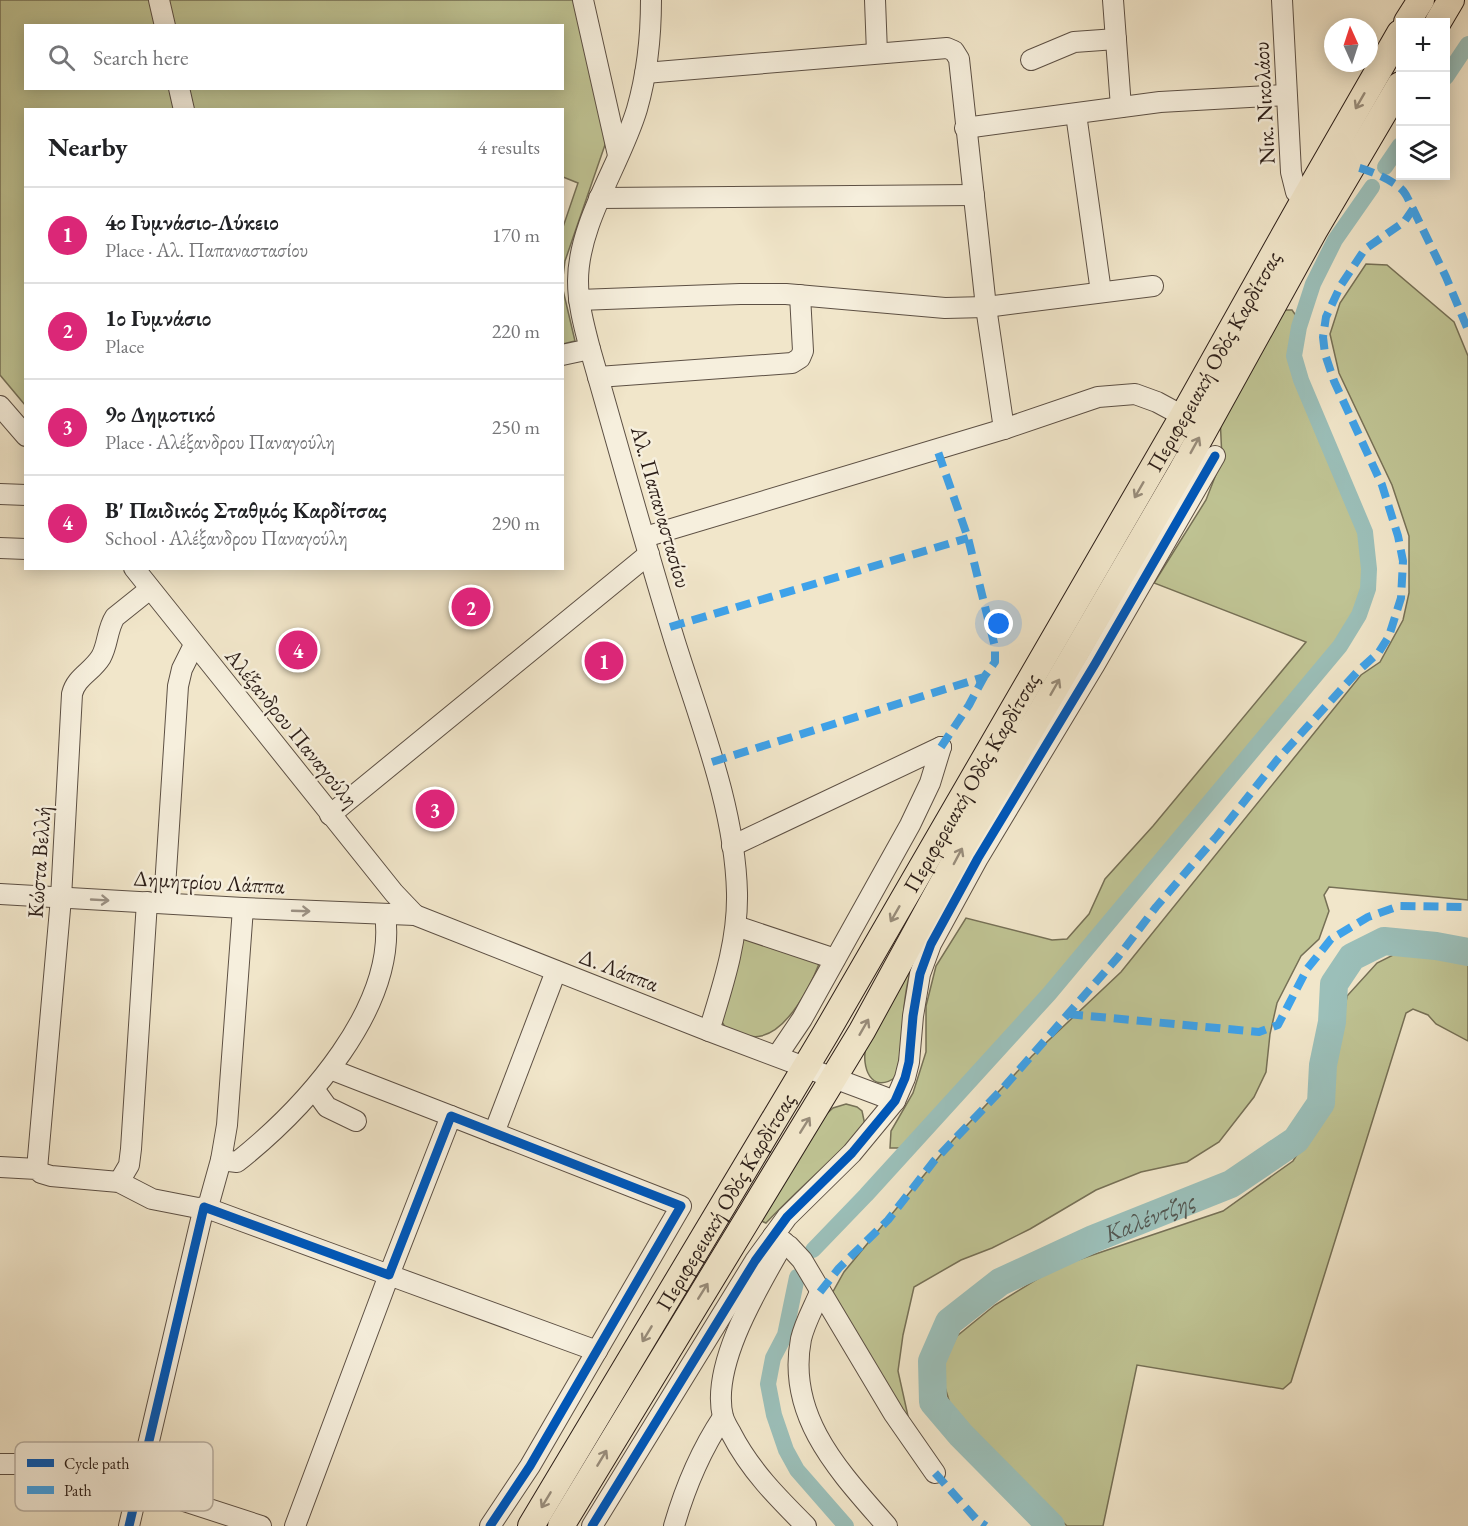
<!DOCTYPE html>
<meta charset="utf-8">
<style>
body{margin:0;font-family:"EB Garamond",serif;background:#f2f2f2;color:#202124}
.controls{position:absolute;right:18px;top:18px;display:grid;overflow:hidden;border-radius:0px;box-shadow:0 3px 15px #0003}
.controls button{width:54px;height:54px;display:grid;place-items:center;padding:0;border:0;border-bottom:2px solid #e0e0e0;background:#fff;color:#202124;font:30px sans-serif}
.compass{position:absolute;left:1324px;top:18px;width:54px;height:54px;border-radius:50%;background:#fff;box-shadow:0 3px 15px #0003;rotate:357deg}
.you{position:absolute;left:999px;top:624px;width:21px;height:21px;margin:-15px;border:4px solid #fff;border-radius:50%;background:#1a73e8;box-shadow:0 0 0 9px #1a73e833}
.badge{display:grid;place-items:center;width:39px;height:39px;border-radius:50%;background:#db2777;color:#fff;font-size:20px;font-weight:700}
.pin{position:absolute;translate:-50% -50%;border:3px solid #fff;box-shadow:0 2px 6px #0006}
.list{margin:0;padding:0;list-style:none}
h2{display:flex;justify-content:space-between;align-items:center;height:78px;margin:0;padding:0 24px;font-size:26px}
h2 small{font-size:20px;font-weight:400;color:#757577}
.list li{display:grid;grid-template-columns:39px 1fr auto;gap:18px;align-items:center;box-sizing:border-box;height:96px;padding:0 24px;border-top:2px solid #e0e0e0}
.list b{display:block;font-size:22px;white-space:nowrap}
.list p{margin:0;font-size:20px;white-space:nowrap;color:#757577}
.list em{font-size:20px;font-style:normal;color:#757577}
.icon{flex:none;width:33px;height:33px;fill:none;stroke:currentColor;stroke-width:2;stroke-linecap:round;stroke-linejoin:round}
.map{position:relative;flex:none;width:1468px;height:1526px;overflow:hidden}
.search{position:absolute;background:#fff;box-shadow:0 3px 15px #0003;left:24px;top:24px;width:540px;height:66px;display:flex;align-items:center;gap:15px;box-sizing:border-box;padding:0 21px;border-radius:0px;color:#757577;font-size:22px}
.panel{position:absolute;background:#fff;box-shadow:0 3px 15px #0003;left:24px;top:108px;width:540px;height:462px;border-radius:0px}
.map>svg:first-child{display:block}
.green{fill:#bfc393;stroke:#767056;stroke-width:1.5;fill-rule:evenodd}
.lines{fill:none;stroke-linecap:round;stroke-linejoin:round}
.canal{stroke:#9bbfb9;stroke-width:16}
.river{stroke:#9bbfb9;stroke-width:28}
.minor-casing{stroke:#5d5044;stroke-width:22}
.major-casing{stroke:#2c1e18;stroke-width:28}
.minor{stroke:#f6efdd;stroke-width:20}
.major{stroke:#f1e6ca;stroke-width:26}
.quiet{stroke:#3ea2ea;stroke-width:8;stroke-dasharray:15 8;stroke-linecap:butt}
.cycleway-casing{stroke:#f6efdd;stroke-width:13}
.cycleway{stroke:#0057b8;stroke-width:9}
.oneway{stroke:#988c7a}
.oneway2{stroke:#9b9184}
.labels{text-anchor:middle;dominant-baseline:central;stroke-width:5;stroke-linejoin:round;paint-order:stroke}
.street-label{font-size:22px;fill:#2c1e18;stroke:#f6efdd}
.water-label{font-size:24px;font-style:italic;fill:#535650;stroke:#f6efdd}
.key{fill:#f6efdd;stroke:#b9b0a2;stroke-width:1.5}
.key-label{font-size:16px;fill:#2c1e18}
</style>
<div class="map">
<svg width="1468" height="1526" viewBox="0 0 1468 1526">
<rect width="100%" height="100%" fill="#f1e6ca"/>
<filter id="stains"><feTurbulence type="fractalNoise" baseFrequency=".00333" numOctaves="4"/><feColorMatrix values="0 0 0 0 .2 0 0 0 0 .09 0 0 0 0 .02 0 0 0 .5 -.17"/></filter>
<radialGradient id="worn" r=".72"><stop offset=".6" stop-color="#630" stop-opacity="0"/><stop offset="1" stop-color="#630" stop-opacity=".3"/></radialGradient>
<g class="green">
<path d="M0,0H577L607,139L565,261L563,277V227L578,183L563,177L562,110H26L25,405L0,375ZM26,26H562V88H26Z"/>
<path d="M1366,264L1387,265L1454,322L1468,356V900L1329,887L1324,895L1329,911L1319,939L1301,956L1277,1003L1270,1034L1266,1072L1254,1097L1219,1142L1187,1162L1141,1172L1096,1190L1030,1229L992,1248L961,1260L914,1287L903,1335L898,1371L908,1416L900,1417L830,1297L844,1272L953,1140L1032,1056L1121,972L1361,675L1380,662L1403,620L1409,593V536L1392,485L1339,373L1330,334L1340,303Z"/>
<path d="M563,290L575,341L563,344H562Z"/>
<path d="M1283,310H1292L1297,317L1290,359L1362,533L1363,587L1352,619L1327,656L1042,993L901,1148H890L891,1131L913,1093L926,1052V1006L936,966L966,918L1052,940L1067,939L1089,914L1105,879L1153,826L1306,642L1154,583L1206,500L1222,459L1220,416Z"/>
<path d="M745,932L819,964C810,987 788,1030 761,1036C748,1039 736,1031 725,1027L722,1022Z"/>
<path d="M1399,952L1468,963V1041L1436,1024L1428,1015L1413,1009L1406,1013L1291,1382L1283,1389L1137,1365L1103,1526H1067L969,1431L951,1407L944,1384V1362L957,1336L995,1305L1057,1267L1223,1211L1293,1161L1328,1106L1347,996L1377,963Z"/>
<path d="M908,968L911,970C900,1005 905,1042 896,1077C871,1095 861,1067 866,1046Z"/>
<path d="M846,1104L857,1107L862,1111L865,1125L863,1129C831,1161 797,1190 766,1223L761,1221L823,1117L833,1108Z"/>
</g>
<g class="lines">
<g class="canal">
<path d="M1446,77L1468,44"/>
<path d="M1385,167L1400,145"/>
<path d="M813,1250L866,1195L1049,994L1340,646L1359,615L1368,589L1369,569L1365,532L1301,380L1294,356L1299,327L1313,284L1335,240L1372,187"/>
<path d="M797,1277L785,1335L773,1358L768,1384L774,1415L786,1450L797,1470L846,1526"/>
</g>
<path class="river" id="s1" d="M1051,1526L961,1435L933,1402L932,1361L949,1322L1000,1282L1093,1239L1231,1184L1296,1140L1321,1103L1323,1065L1332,1022L1334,984L1352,957L1384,941L1436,946L1468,952"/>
<defs>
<g id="minor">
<path d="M159,0L165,26"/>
<path d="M583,0L618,155"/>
<path d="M651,0C651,36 647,74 637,109C621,163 578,223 578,281C578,304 584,326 590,349C618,446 645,545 675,642C700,722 735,808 737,893C738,941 723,985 709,1031"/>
<path d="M875,0L877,53"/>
<path d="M1113,0L1121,107"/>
<path d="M1282,0L1291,172L1296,192L1304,200"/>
<path d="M1031,60L1074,42L1116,39"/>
<path d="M645,73L947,48L954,51L959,59L986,307L1004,429"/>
<path d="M179,88L184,110"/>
<path d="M1076,114L1101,292"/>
<path d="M965,128L1160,102L1286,95"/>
<path d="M599,198L974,195"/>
<path d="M579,300L740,294H786L945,308L986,307L1153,286"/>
<path d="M562,355L590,349"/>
<path d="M598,377L792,363L800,358L803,351L800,295"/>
<path d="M0,406L26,436"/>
<path d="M0,494L26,495"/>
<path d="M645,537L1004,429L1098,397L1135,394L1157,402L1183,416"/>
<path d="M0,548L26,549"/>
<path d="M134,568L394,893L415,915"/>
<path d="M330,815L649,554"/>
<path d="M732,846L941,747"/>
<path d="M0,894L243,908L415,915L709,1031L895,1101"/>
<path d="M164,903L178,686L182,669L194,645"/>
<path d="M736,926L835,959"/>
<path d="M777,1056L802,1019L910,825L930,783L941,747"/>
<path d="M330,1069L451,1116"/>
<path d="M314,1089L327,1107L356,1121"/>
<path d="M494,1133L556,971"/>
<path d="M221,1160L237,1162C305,1108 398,1007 385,914"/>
<path d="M0,1167L37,1169L41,1173L51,1176L119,1182L152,1199L198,1208L204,1207L209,1203L221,1160L227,1125L243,908"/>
<path d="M37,1169L61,898L72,694C76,677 92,672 101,657C108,645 107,629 115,617L150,589"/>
<path d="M119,1182L129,1165L131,1149L147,902"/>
<path d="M773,1236L789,1246L802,1260L894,1414L935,1473"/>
<path d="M784,1242C759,1286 710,1365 723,1417C725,1423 728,1428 731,1433C750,1470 777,1497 806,1526"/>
<path d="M820,1292C814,1307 805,1322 801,1339C786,1417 840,1472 887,1526"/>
<path d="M0,1464H21L138,1486L261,1526"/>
<path d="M129,1526L204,1207L389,1275L451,1116L681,1206L530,1466L490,1526"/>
<path d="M295,1526L389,1275L597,1351"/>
<path d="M592,1526L755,1261L787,1217L852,1153L895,1101L905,1078L909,1062L913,1016L920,974L931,944L978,858L1095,664L1215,456"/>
<path d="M674,1526C685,1488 701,1450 723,1417"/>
</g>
<g id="major">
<path d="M1407,22L1421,0"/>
<path d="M1438,22L1451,0"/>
<path id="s2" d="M531,1526L826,1033L1183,416L1304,200L1400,33"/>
<path d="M561,1526L862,1031L967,839L1181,472L1314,231L1400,85"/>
</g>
</defs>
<use href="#minor" class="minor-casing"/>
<use href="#major" class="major-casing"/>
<use href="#minor" class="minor"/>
<use href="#major" class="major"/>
<g class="quiet">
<path d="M1413,209L1446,277L1468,330"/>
<path d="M670,627L968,538"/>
<path d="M941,747L969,705L984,677"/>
<path d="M712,762L984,677L995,662V647L968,538L937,449"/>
<path d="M1068,1014L1259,1032L1278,1025L1307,969L1331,939L1368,917L1399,906L1468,907"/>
<path d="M820,1292L839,1268L888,1220L934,1161L1004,1087L1118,957L1156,907L1217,836L1277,760L1357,672L1379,652L1389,636L1401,598L1403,561L1398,536L1382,485L1334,381L1325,354L1323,337L1326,317L1341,285L1365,249L1404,222L1413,209C1410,204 1408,197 1404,192C1395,180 1366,169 1352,166"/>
<path d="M935,1473L977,1520L986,1526"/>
</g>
<defs>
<g id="cycleway">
<path d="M129,1526L204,1207L389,1275L451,1116L681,1206L530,1466L490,1526"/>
<path d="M592,1526L755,1261L787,1217L852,1153L895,1101L905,1078L909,1062L913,1016L920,974L931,944L978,858L1095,664L1215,456"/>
</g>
</defs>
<use href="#cycleway" class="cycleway-casing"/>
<use href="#cycleway" class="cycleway"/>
</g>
<defs><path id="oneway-shaft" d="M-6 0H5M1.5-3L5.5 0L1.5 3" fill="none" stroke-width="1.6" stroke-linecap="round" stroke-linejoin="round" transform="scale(1.5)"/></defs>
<g class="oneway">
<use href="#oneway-shaft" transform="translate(1360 101) rotate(120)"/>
<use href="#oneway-shaft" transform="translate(1195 445) rotate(-61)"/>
<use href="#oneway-shaft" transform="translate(1139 490) rotate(120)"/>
<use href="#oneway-shaft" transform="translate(1055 687) rotate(-60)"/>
<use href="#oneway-shaft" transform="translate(958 856) rotate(-62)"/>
<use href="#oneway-shaft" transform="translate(895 914) rotate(120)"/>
<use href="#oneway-shaft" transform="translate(864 1027) rotate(-60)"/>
<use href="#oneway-shaft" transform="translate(805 1125) rotate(-58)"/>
<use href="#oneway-shaft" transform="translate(703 1291) rotate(-58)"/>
<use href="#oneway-shaft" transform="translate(647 1334) rotate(121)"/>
<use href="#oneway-shaft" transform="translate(602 1458) rotate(-59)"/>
<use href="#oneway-shaft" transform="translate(546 1500) rotate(121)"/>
</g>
<g class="oneway2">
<use href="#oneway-shaft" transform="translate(100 900) rotate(3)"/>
<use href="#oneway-shaft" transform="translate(301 911) rotate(2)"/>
</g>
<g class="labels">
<g class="street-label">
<text transform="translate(1264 103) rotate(-93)">Νικ. Νικολάου</text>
<text stroke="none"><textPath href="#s2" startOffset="1350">Περιφερειακή Οδός Καρδίτσας</textPath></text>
<text transform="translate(661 507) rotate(74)">Αλ. Παπαναστασίου</text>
<text transform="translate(292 728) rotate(51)">Αλέξανδρου Παναγούλη</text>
<text stroke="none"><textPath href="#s2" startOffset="864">Περιφερειακή Οδός Καρδίτσας</textPath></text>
<text transform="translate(39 862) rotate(-86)">Κώστα Βελλή</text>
<text transform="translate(209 882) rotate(3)">Δημητρίου Λάππα</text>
<text transform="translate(619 970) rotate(21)">Δ. Λάππα</text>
<text stroke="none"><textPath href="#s2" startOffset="378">Περιφερειακή Οδός Καρδίτσας</textPath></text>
</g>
<g class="water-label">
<text stroke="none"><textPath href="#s1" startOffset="483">Καλέντζης</textPath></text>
</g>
</g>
<rect x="15" y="1442" width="198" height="69" rx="9" class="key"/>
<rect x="27" y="1459" width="27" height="8" fill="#0057b8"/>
<rect x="27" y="1486" width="27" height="8" fill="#3ea2ea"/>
<g class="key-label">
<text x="64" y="1469">Cycle path</text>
<text x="64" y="1496">Path</text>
</g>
<rect width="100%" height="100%" filter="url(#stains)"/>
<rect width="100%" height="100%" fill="url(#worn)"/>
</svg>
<div class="controls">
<button>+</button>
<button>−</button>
<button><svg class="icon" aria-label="layers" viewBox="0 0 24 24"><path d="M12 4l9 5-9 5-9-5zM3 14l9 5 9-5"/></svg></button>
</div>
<svg class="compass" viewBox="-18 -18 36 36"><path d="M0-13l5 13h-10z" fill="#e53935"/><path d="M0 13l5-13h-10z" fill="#757577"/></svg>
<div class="you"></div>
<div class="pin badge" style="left:604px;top:661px">1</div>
<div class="pin badge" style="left:471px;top:607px">2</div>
<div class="pin badge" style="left:435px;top:809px">3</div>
<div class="pin badge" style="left:298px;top:650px">4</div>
<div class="search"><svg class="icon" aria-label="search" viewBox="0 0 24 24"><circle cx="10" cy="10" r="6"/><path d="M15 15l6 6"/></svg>Search here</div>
<section class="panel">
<h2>Nearby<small>4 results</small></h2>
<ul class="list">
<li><span class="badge">1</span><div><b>4ο Γυμνάσιο-Λύκειο</b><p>Place · Αλ. Παπαναστασίου</p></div><em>170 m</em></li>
<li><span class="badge">2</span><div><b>1ο Γυμνάσιο</b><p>Place</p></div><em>220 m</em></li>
<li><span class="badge">3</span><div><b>9ο Δημοτικό</b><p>Place · Αλέξανδρου Παναγούλη</p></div><em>250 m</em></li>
<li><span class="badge">4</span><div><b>Β' Παιδικός Σταθμός Καρδίτσας</b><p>School · Αλέξανδρου Παναγούλη</p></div><em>290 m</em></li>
</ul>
</section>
</div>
